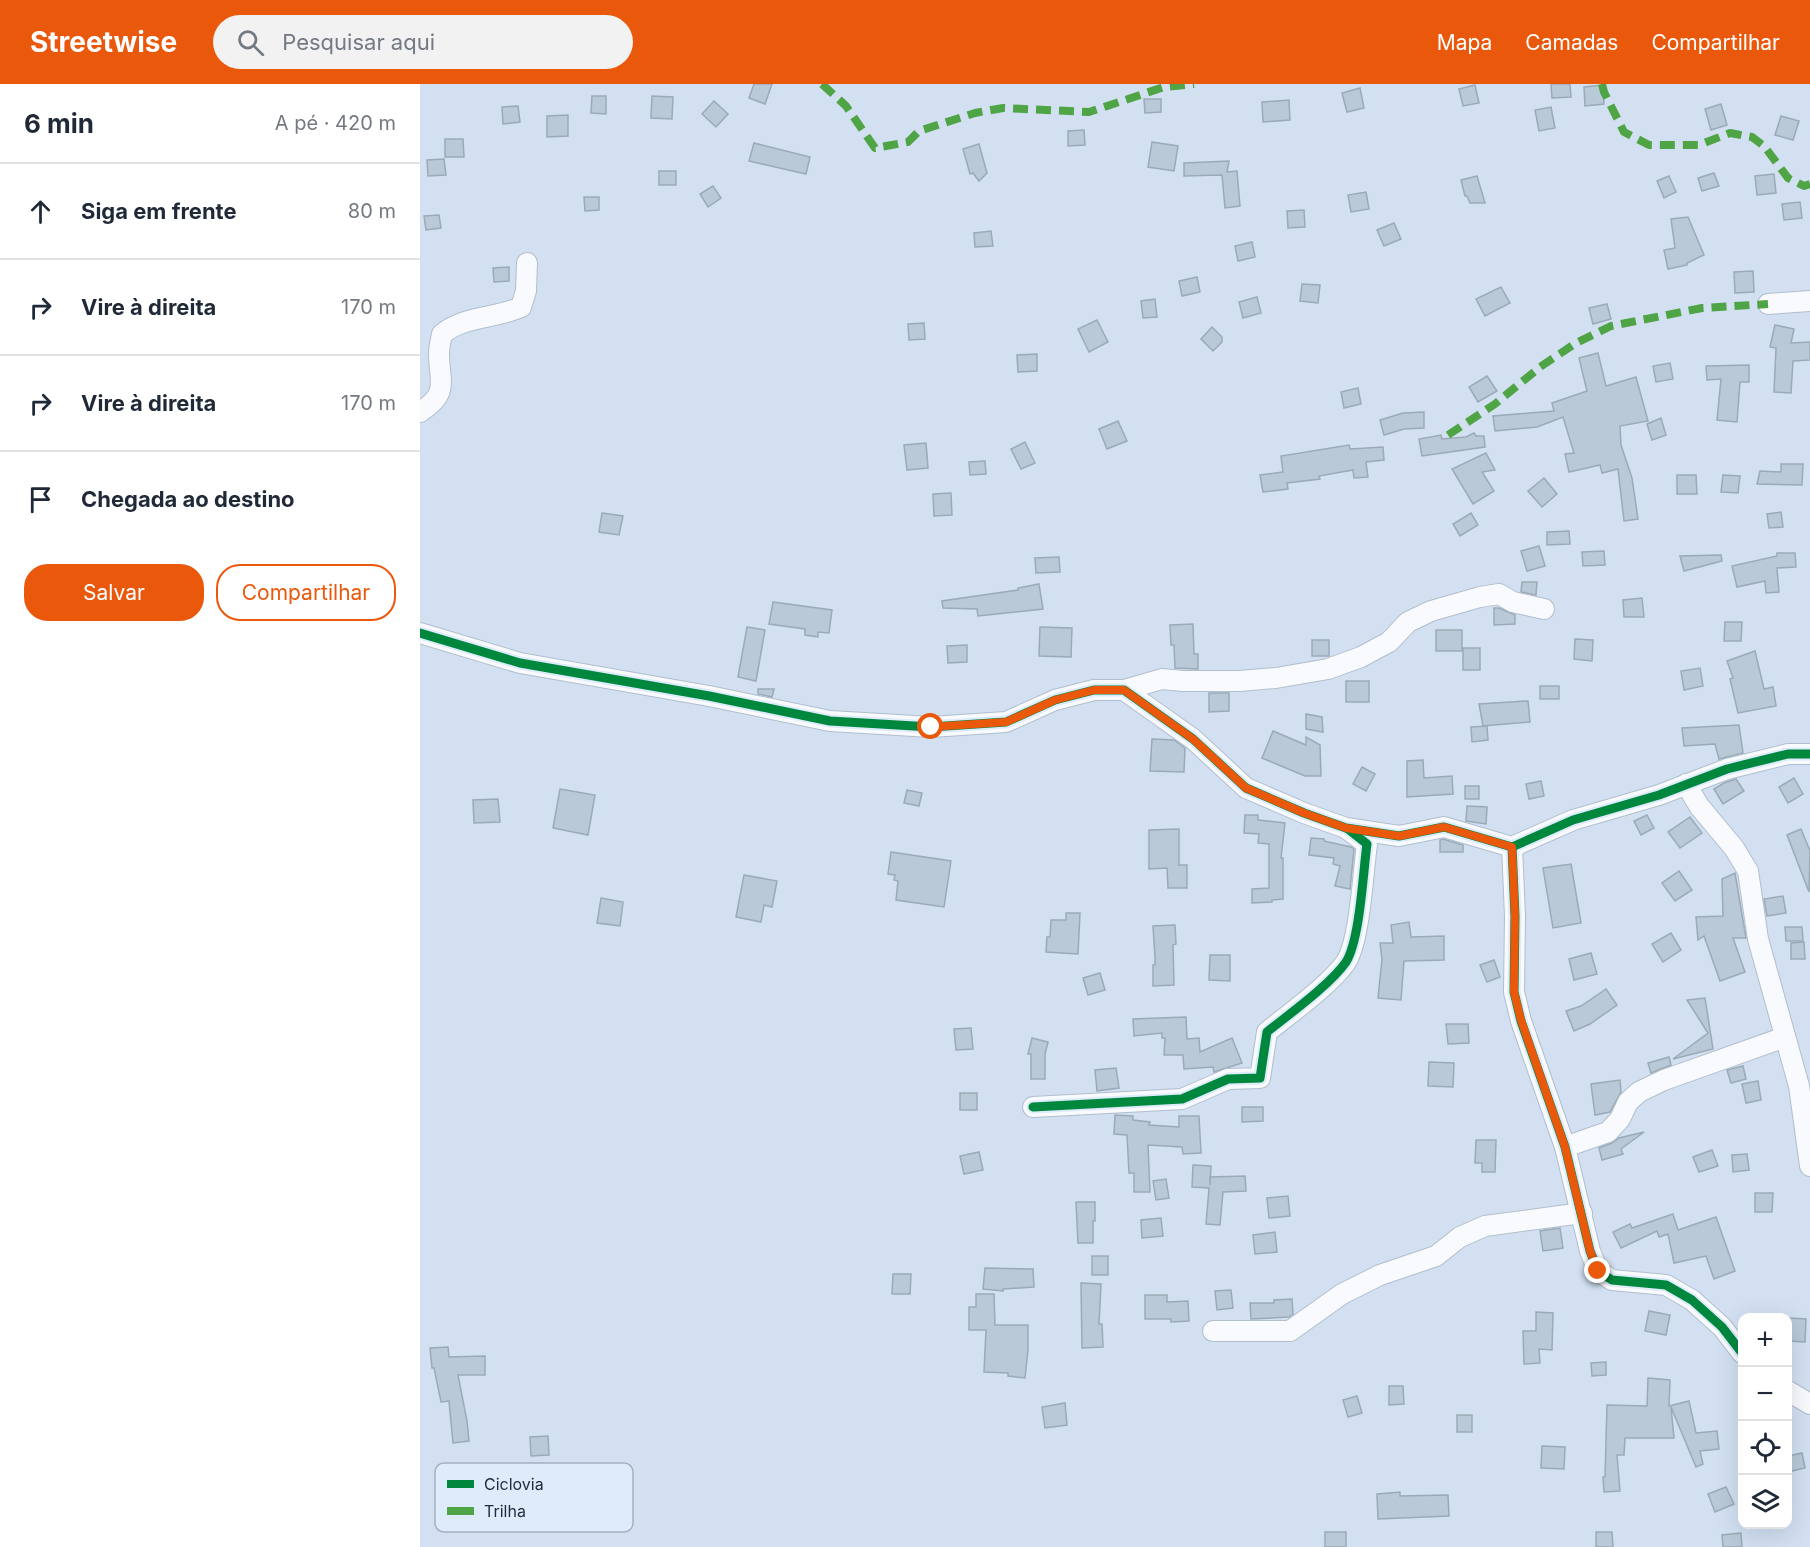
<!DOCTYPE html>
<html lang="pt">
<meta charset="utf-8">
<style>
body{margin:0;font-family:Inter,sans-serif;background:#f2f2f3;color:#1f2937}
.controls{position:absolute;right:18px;bottom:18px;display:grid;overflow:hidden;border-radius:12px;box-shadow:0 6px 24px #0002}
.controls button{width:54px;height:54px;display:grid;place-items:center;padding:0;border:0;border-bottom:2px solid #e0e1e3;background:#fff;color:#1f2937;font:30px sans-serif}
.stop{position:absolute;width:18px;height:18px;margin:-14px;border:4px solid #ea580c;border-radius:50%;background:#fff}
.stop.end{background:#ea580c;border-color:#fff;box-shadow:0 2px 6px #0008}
.list{margin:0;padding:0;list-style:none}
h2{display:flex;justify-content:space-between;align-items:center;height:78px;margin:0;padding:0 24px;font-size:26px}
h2 small{font-size:20px;font-weight:400;color:#747a83}
.list li{display:grid;grid-template-columns:39px 1fr auto;gap:18px;align-items:center;box-sizing:border-box;height:96px;padding:0 24px;border-top:2px solid #e0e1e3}
.list b{display:block;font-size:22px;white-space:nowrap}
.list em{font-size:20px;font-style:normal;color:#747a83}
.actions{display:flex;gap:12px;padding:18px 24px}
.actions a{flex:1;padding:14px 0;border:2px solid #ea580c;border-radius:24px;text-align:center;font-size:21px;color:#ea580c}
.actions .main{background:#ea580c;color:#fff}
.icon{flex:none;width:33px;height:33px;fill:none;stroke:currentColor;stroke-width:2;stroke-linecap:round;stroke-linejoin:round}
.map{position:relative;flex:none;width:1390px;height:1463px;overflow:hidden}
header{display:flex;align-items:center;gap:36px;box-sizing:border-box;height:84px;padding:0 30px;background:#ea580c;color:#fff}
header strong{font-size:28px}
nav{display:flex;gap:33px;margin-inline-start:auto;font-size:21px}
.search{width:420px;height:54px;background:#f2f2f3;display:flex;align-items:center;gap:15px;box-sizing:border-box;padding:0 21px;border-radius:33px;color:#747a83;font-size:22px}
main{display:flex}
aside{flex:1;background:#fff}
.map>svg:first-child{display:block}
.building{fill:#bac9d7;stroke:#9aaab7;stroke-width:1.5}
.lines{fill:none;stroke-linecap:round;stroke-linejoin:round}
.street-casing{stroke:#b1becd;stroke-width:22}
.street{stroke:#f8fafd;stroke-width:20}
.quiet{stroke:#4fa445;stroke-width:8;stroke-dasharray:15 8;stroke-linecap:butt}
.cycleway-casing{stroke:#ddebfb;stroke-width:13}
.cycleway{stroke:#00873e;stroke-width:9}
.route{stroke:#ea580c;stroke-width:8}
.key{fill:#ddebfb;stroke:#a4b1c1;stroke-width:1.5}
.key-label{font-size:16px;fill:#1e2a39}
</style>
<header>
<strong>Streetwise</strong>
<div class="search"><svg class="icon" aria-label="search" viewBox="0 0 24 24"><circle cx="10" cy="10" r="6"/><path d="M15 15l6 6"/></svg>Pesquisar aqui</div>
<nav><a>Mapa</a><a>Camadas</a><a>Compartilhar</a></nav>
</header>
<main>
<aside>
<h2>6 min<small>A pé · 420 m</small></h2>
<ul class="list">
<li><svg class="icon" aria-label="ahead" viewBox="0 0 24 24"><path d="M12 20V5M6 11l6-6 6 6"/></svg><div><b>Siga em frente</b></div><em>80 m</em></li>
<li><svg class="icon" aria-label="right" viewBox="0 0 24 24"><path d="M7 20v-9h11M14 6l5 5-5 5"/></svg><div><b>Vire à direita</b></div><em>170 m</em></li>
<li><svg class="icon" aria-label="right" viewBox="0 0 24 24"><path d="M7 20v-9h11M14 6l5 5-5 5"/></svg><div><b>Vire à direita</b></div><em>170 m</em></li>
<li><svg class="icon" aria-label="arrive" viewBox="0 0 24 24"><path d="M6 21V4h12l-3 4 3 4H6"/></svg><div><b>Chegada ao destino</b></div></li>
</ul>
<div class="actions"><a class="main">Salvar</a><a>Compartilhar</a></div>
</aside>
<div class="map">
<svg width="1390" height="1463" viewBox="0 0 1390 1463">
<rect width="100%" height="100%" fill="#d2e0f2"/>
<g class="building">
<path d="M334,0H352L345,20L329,14Z"/>
<path d="M1131,0H1150L1151,13L1132,14Z"/>
<path d="M1055,1L1059,19L1043,22L1039,5Z"/>
<path d="M1183,1L1184,20L1165,22L1164,3Z"/>
<path d="M940,4L944,24L927,28L922,9Z"/>
<path d="M172,12H186V30L171,29Z"/>
<path d="M232,12L253,13L252,35L231,34Z"/>
<path d="M724,15H741V28L725,29Z"/>
<path d="M869,16L870,36L843,38L842,18Z"/>
<path d="M294,17L308,30L296,43L282,30Z"/>
<path d="M1301,20L1307,41L1291,46L1285,25Z"/>
<path d="M98,22L100,38L83,40L82,23Z"/>
<path d="M1131,23L1135,44L1119,47L1115,26Z"/>
<path d="M148,31V52L127,53V32Z"/>
<path d="M1361,32L1379,37L1373,56L1355,51Z"/>
<path d="M664,46L665,61L648,62V47Z"/>
<path d="M25,55H43L44,73H25Z"/>
<path d="M732,58L758,62L754,87L728,83Z"/>
<path d="M334,59L390,73L386,90L329,77Z"/>
<path d="M559,60L567,89L559,97L553,89L550,90L543,65Z"/>
<path d="M24,75L26,91L8,92L7,76Z"/>
<path d="M809,77L807,88L817,87L820,122L805,124L802,91L764,92V79Z"/>
<rect x="239" y="87" width="17" height="14"/>
<path d="M1294,89L1299,102L1282,107L1278,94Z"/>
<path d="M1354,90L1356,109L1337,111L1335,92Z"/>
<path d="M1057,92L1065,119H1050L1047,112H1045L1041,96Z"/>
<path d="M1249,92L1256,108L1244,114L1237,97Z"/>
<path d="M293,102L301,114L288,123L280,110Z"/>
<path d="M946,108L949,125L931,128L928,111Z"/>
<path d="M164,113H179V126L165,127Z"/>
<path d="M1380,118L1382,134L1364,136L1362,120Z"/>
<path d="M884,126L885,143L868,144L867,127Z"/>
<path d="M19,131L21,144L6,146L4,132Z"/>
<path d="M1268,133L1284,171L1267,179V181L1248,185L1244,166L1255,164L1251,135Z"/>
<path d="M974,139L981,155L964,162L957,146Z"/>
<path d="M571,147L573,162L555,163L554,149Z"/>
<path d="M832,158L835,173L818,177L815,162Z"/>
<path d="M89,183V197L74,198L73,184Z"/>
<path d="M1333,187L1334,208L1315,209L1314,188Z"/>
<path d="M777,193L780,208L762,212L759,197Z"/>
<path d="M882,200L900,201L898,219L880,217Z"/>
<path d="M1081,203L1090,219L1065,232L1056,215Z"/>
<path d="M837,213L841,229L823,234L819,218Z"/>
<path d="M735,215L737,233L723,234L721,217Z"/>
<path d="M1187,220L1191,235L1173,240L1169,224Z"/>
<path d="M677,236L688,258L669,268L658,245Z"/>
<path d="M504,239L505,255L489,256L488,240Z"/>
<path d="M1355,241L1374,245L1371,259L1390,258V276L1373,277L1371,309L1354,308L1356,264L1350,263Z"/>
<path d="M792,243L802,253V258L793,267L781,255Z"/>
<path d="M1178,269L1186,302L1216,293L1228,337L1200,342L1201,361L1212,394L1218,435L1204,437L1198,385L1182,389L1180,381L1149,388L1145,370L1154,369L1143,333L1117,343L1075,347L1073,332L1134,327L1132,319L1167,307L1159,274Z"/>
<path d="M617,270V287L598,288L597,271Z"/>
<path d="M1250,279L1253,295L1236,298L1233,282Z"/>
<path d="M1329,281V298H1320L1317,338L1297,336L1301,295L1287,296L1286,282Z"/>
<path d="M1067,292L1077,307L1058,318L1049,303Z"/>
<path d="M938,304L941,320L924,324L921,308Z"/>
<path d="M1004,328V344L984,345L964,351L960,336L983,329Z"/>
<path d="M1241,334L1246,351L1232,356L1227,340Z"/>
<path d="M698,337L707,357L687,365L679,345Z"/>
<path d="M1054,349L1056,352H1064L1065,363L1002,372L999,355L1021,351L1022,355L1046,353Z"/>
<path d="M605,358L615,379L601,385L591,365Z"/>
<path d="M506,359L508,384L487,386L484,361Z"/>
<path d="M929,361L930,365L963,363L964,376L946,378L948,393L934,394L933,386L899,392L900,395L867,399L868,405L843,408L840,391L863,388L861,372Z"/>
<path d="M1066,369L1075,386L1062,388L1074,407L1053,420L1032,385Z"/>
<path d="M565,377L566,390L550,391L549,378Z"/>
<path d="M1361,380H1383L1382,401L1337,400L1340,387L1361,388Z"/>
<path d="M1257,391H1276L1277,410H1257Z"/>
<path d="M1303,391L1320,392L1318,409L1301,408Z"/>
<path d="M1124,394L1137,410L1122,423L1108,407Z"/>
<path d="M531,409L532,431L514,432L513,410Z"/>
<path d="M1361,428L1363,443L1349,444L1347,430Z"/>
<path d="M182,429L203,432L199,451L179,448Z"/>
<path d="M1051,429L1058,441L1040,452L1033,440Z"/>
<path d="M1149,447L1150,460L1127,461V448Z"/>
<path d="M1119,462L1125,482L1107,487L1101,467Z"/>
<path d="M1184,467L1185,481L1163,482L1162,468Z"/>
<path d="M1357,469H1375L1376,483L1357,484L1359,508L1346,509L1345,497L1317,503L1312,482L1357,472Z"/>
<path d="M1301,471L1302,477L1264,487L1260,472Z"/>
<path d="M639,473L640,488L616,489L615,474Z"/>
<path d="M1102,498H1117L1116,511L1101,508Z"/>
<path d="M619,500L623,525L558,532L557,525L523,524L522,517L598,506V504Z"/>
<path d="M1222,514L1224,533H1204L1203,516Z"/>
<path d="M353,518L412,526L409,549L398,548V553L385,551V545L349,540Z"/>
<path d="M1074,524H1079L1095,531V540L1074,541Z"/>
<path d="M1305,538H1322L1321,557H1304Z"/>
<path d="M773,540L774,570H778V585L755,584L754,561H751L750,541Z"/>
<path d="M327,543L345,546L336,597L318,593Z"/>
<path d="M620,543L652,544L651,573L619,572Z"/>
<rect x="1016" y="546" width="26" height="21"/>
<path d="M1155,555L1173,556L1172,577L1154,575Z"/>
<rect x="892" y="556" width="17" height="16"/>
<path d="M547,561V578L528,579L527,562Z"/>
<rect x="1043" y="564" width="17" height="22"/>
<path d="M1335,567L1344,605L1353,603L1356,622L1318,629L1310,595L1313,594L1307,577Z"/>
<path d="M1280,584L1283,602L1264,606L1261,587Z"/>
<rect x="926" y="597" width="23" height="21"/>
<rect x="1120" y="602" width="19" height="13"/>
<path d="M338,605H354L352,613L338,610Z"/>
<path d="M789,609H809V627L789,628Z"/>
<path d="M1108,617L1110,638L1063,642L1059,620Z"/>
<path d="M886,630L902,633L903,648L886,645Z"/>
<path d="M1319,641L1323,669L1299,675L1295,660L1264,662L1262,644Z"/>
<path d="M1067,642L1068,656L1052,658L1051,643Z"/>
<path d="M853,647L886,661V653L900,661L901,692H885L842,674Z"/>
<path d="M732,655L754,656L765,664L764,688L730,687Z"/>
<path d="M1003,676L1004,694L1032,692L1033,710L987,713V677Z"/>
<path d="M942,683L955,690L946,707L933,700Z"/>
<path d="M1374,694L1383,710L1368,719L1359,703Z"/>
<path d="M1316,695L1324,707L1303,720L1294,705L1304,699Z"/>
<path d="M1121,697L1124,712L1109,715L1106,700Z"/>
<rect x="1045" y="702" width="14" height="13"/>
<path d="M140,705L175,711L168,751L133,744Z"/>
<path d="M487,706L502,709L499,722L484,719Z"/>
<path d="M78,715L80,738L54,739L53,716Z"/>
<path d="M1047,722L1067,723L1066,740L1046,737Z"/>
<path d="M825,731H838V736L865,739L861,774H863V815L852,816V818L832,819V805L849,804V760L838,759L839,750L824,749Z"/>
<path d="M1227,731L1234,744L1221,751L1214,737Z"/>
<path d="M1270,733L1282,749L1260,764L1248,748Z"/>
<path d="M759,745V781H767V804H748L747,784L729,785V746Z"/>
<path d="M1381,745L1390,767L1389,808L1367,751Z"/>
<path d="M891,754L904,755V757L931,763L934,765L930,805L915,802L920,782L913,780L914,774L889,771Z"/>
<path d="M1023,755L1043,761V768H1020V756Z"/>
<path d="M471,768L531,777L524,823L476,816L478,797L474,796L475,791L468,790Z"/>
<path d="M1151,780L1161,839L1133,844L1123,784Z"/>
<path d="M1259,787L1272,806L1255,817L1242,799Z"/>
<path d="M1315,789L1326,854H1313L1325,888L1300,897L1284,852L1278,856L1276,833L1303,832L1302,795Z"/>
<path d="M324,791L357,797L352,823L344,821L341,838L316,833Z"/>
<path d="M1363,812L1366,829L1347,832L1344,815Z"/>
<path d="M181,814L203,818L200,842L177,839Z"/>
<path d="M646,829H660L658,870L626,868L627,853H630L631,836H646Z"/>
<path d="M989,838L991,853L1024,852V876L984,877L981,916L958,914L962,875L960,859H973L971,841Z"/>
<path d="M755,841L756,860L753,861L754,901L733,902V881H735V873L733,842Z"/>
<path d="M1365,843H1382L1383,857H1366Z"/>
<path d="M1251,849L1261,866L1243,878L1232,860Z"/>
<path d="M1384,858L1385,875H1371V859Z"/>
<path d="M1171,869L1177,890L1154,896L1149,875Z"/>
<path d="M790,871H810V897L789,896Z"/>
<path d="M1074,876L1080,893L1067,898L1060,881Z"/>
<path d="M680,889L685,906L668,911L663,894Z"/>
<path d="M1186,905L1197,921L1170,940L1154,947L1146,927L1161,922Z"/>
<path d="M1285,914L1293,965L1253,975L1288,949L1267,916Z"/>
<path d="M766,933L767,955L779,954L780,968L812,954L822,979L794,988L793,983L764,985L763,971H744L745,954H742V949L714,952L713,935Z"/>
<path d="M1026,940H1048L1049,959L1028,960Z"/>
<path d="M551,944L553,965L536,966L534,945Z"/>
<path d="M612,954L628,958L625,970V995H611V970H608Z"/>
<path d="M1249,973L1251,981L1231,989L1228,979Z"/>
<path d="M1009,978L1034,979L1033,1003L1008,1002Z"/>
<path d="M1323,982L1326,995L1311,999L1307,986Z"/>
<path d="M696,984L699,1004L677,1007L675,986Z"/>
<path d="M1200,996L1201,1008L1190,1028L1175,1031L1171,1000Z"/>
<path d="M1338,997L1341,1016L1326,1019L1322,1000Z"/>
<rect x="540" y="1009" width="17" height="17"/>
<path d="M822,1023H843V1037L822,1038Z"/>
<path d="M695,1031L713,1032V1036L730,1038L729,1041L759,1043V1032H779L781,1069L763,1070L762,1063L728,1061L730,1108H714V1089H709L707,1051L694,1050Z"/>
<path d="M1224,1048L1201,1065L1203,1070L1182,1076L1179,1064L1192,1059L1199,1054Z"/>
<path d="M1056,1056H1076L1075,1088H1062V1079H1055Z"/>
<path d="M1292,1066L1298,1082L1279,1088L1273,1073Z"/>
<path d="M559,1068L563,1086L544,1090L540,1072Z"/>
<path d="M1327,1070L1329,1086L1313,1088L1312,1071Z"/>
<path d="M773,1081L791,1082L790,1101V1093L825,1092L826,1107L803,1108L800,1141L786,1140L789,1104L772,1103Z"/>
<path d="M746,1095L749,1114L736,1116L733,1097Z"/>
<path d="M1335,1109H1353L1352,1128H1335Z"/>
<path d="M868,1112L870,1132L849,1134L847,1114Z"/>
<path d="M656,1118H675V1137H673V1159H658Z"/>
<path d="M1253,1130L1258,1146L1296,1133L1315,1187L1294,1195L1286,1172L1254,1179L1248,1150L1239,1153L1237,1147L1201,1164L1193,1148L1210,1140L1212,1144Z"/>
<path d="M741,1134L743,1152L722,1154L721,1136Z"/>
<path d="M1140,1144L1143,1164L1123,1167L1120,1147Z"/>
<path d="M855,1148L857,1168L835,1170L833,1151Z"/>
<rect x="672" y="1172" width="16" height="19"/>
<path d="M565,1184L613,1185L614,1203L583,1205V1207L563,1205Z"/>
<path d="M473,1190H491L490,1210H472Z"/>
<path d="M661,1199L681,1200L679,1240H682L683,1263L662,1264Z"/>
<path d="M811,1206L813,1224L797,1226L795,1207Z"/>
<path d="M556,1210H574L575,1241H608V1266L605,1294L588,1292V1289L564,1288L566,1246H549V1223H556Z"/>
<path d="M725,1211H747V1218L768,1217L769,1237L751,1238V1235H725Z"/>
<path d="M872,1215L873,1230L869,1233L831,1235L830,1219H854V1216Z"/>
<path d="M1229,1227L1250,1231L1246,1251L1225,1247Z"/>
<path d="M1116,1228L1133,1229L1132,1266L1119,1265L1120,1279L1104,1280L1103,1247H1116Z"/>
<path d="M1368,1234L1386,1235L1385,1258L1368,1257Z"/>
<path d="M28,1263L29,1273L65,1272V1291H38L47,1337L49,1357L33,1359L29,1317L21,1318L14,1284H12L10,1264Z"/>
<path d="M1186,1278V1291L1172,1292L1171,1279Z"/>
<path d="M1228,1294L1250,1296L1249,1322L1269,1317L1276,1349L1297,1347L1299,1365L1280,1367L1283,1380L1276,1383L1251,1323L1254,1354H1205L1204,1371H1197L1200,1407L1184,1408L1183,1393H1185L1187,1321L1227,1322Z"/>
<path d="M969,1302H983L984,1320L969,1321Z"/>
<path d="M937,1312L942,1329L928,1333L923,1316Z"/>
<path d="M645,1319L647,1341L625,1344L622,1323Z"/>
<rect x="1037" y="1331" width="15" height="17"/>
<path d="M128,1352L129,1371L111,1372L110,1353Z"/>
<path d="M1122,1362L1145,1363L1144,1385L1121,1384Z"/>
<path d="M1382,1369L1385,1384L1368,1388V1372Z"/>
<path d="M1306,1403L1314,1420L1295,1428L1288,1410Z"/>
<path d="M980,1408V1412L1028,1411L1029,1432L958,1435L957,1410Z"/>
<rect x="905" y="1448" width="21" height="15"/>
<path d="M1176,1448H1192L1193,1463H1176Z"/>
<path d="M1321,1449L1322,1463H1303L1302,1451Z"/>
</g>
<g class="lines">
<defs>
<g id="street">
<path d="M1348,220L1390,217"/>
<path d="M0,328C30,309 19,298 19,269C19,263 21,256 22,250C46,231 75,235 101,223L106,207L107,179"/>
<path d="M0,549L100,579L289,612L410,637L511,643L586,638L635,616L674,606H704L773,655L826,704L884,729L926,744L979,752L1024,743L1092,763L1153,736L1239,711L1307,685L1368,670H1390"/>
<path d="M704,606L742,595L763,597H819L856,594L908,585L941,573L969,558L988,538L1011,527L1060,513L1079,510L1093,518L1124,525"/>
<path d="M1266,700L1279,722L1314,764L1328,787L1338,855L1379,1002L1390,1082"/>
<path d="M1092,763L1095,832L1094,908L1101,937L1145,1063L1170,1167L1178,1187L1192,1196L1246,1201L1272,1216L1302,1243L1322,1269"/>
<path d="M613,1023L762,1015L808,995L840,994L847,948C868,931 911,900 926,878C940,856 943,788 947,760L927,745"/>
<path d="M1145,1063L1188,1048L1200,1035L1208,1018L1219,1008L1244,996L1365,953"/>
<path d="M793,1247H870L922,1210L960,1191L1016,1172L1040,1153L1065,1142L1162,1129"/>
<path d="M1368,1307L1390,1320"/>
</g>
</defs>
<use href="#street" class="street-casing"/>
<use href="#street" class="street"/>
<g class="quiet">
<path d="M402,0L426,22L455,64L488,58L499,47L555,29L583,24L669,28L744,3L774,0"/>
<path d="M1182,0L1184,8L1204,48L1229,61H1279L1310,49L1332,53L1344,62L1368,94L1384,102L1390,100"/>
<path d="M1028,351L1075,320L1120,283L1156,259L1191,242L1282,224L1348,220"/>
</g>
<defs>
<g id="cycleway">
<path d="M0,549L100,579L289,612L410,637L511,643L586,638L635,616L674,606H704L773,655L826,704L884,729L926,744L979,752L1024,743L1092,763L1153,736L1239,711L1307,685L1368,670H1390"/>
<path d="M1092,763L1095,832L1094,908L1101,937L1145,1063L1170,1167L1178,1187L1192,1196L1246,1201L1272,1216L1302,1243L1322,1269"/>
<path d="M613,1023L762,1015L808,995L840,994L847,948C868,931 911,900 926,878C940,856 943,788 947,760L928,745"/>
</g>
</defs>
<use href="#cycleway" class="cycleway-casing"/>
<use href="#cycleway" class="cycleway"/>
</g>
<g class="lines">
<path class="route" d="M511,643L586,638L635,616L674,606H704L773,655L826,704L884,729L926,744L979,752L1024,743L1092,763L1095,832L1094,908L1101,936L1145,1063L1170,1167L1178,1187"/>
</g>
<rect x="15" y="1379" width="198" height="69" rx="9" class="key"/>
<rect x="27" y="1396" width="27" height="8" fill="#00873e"/>
<rect x="27" y="1423" width="27" height="8" fill="#4fa445"/>
<g class="key-label">
<text x="64" y="1406">Ciclovia</text>
<text x="64" y="1433">Trilha</text>
</g>
</svg>
<div class="controls">
<button>+</button>
<button>−</button>
<button><svg class="icon" aria-label="locate" viewBox="0 0 24 24"><circle cx="12" cy="12" r="6"/><path d="M12 2v4M12 18v4M2 12h4M18 12h4"/></svg></button>
<button><svg class="icon" aria-label="layers" viewBox="0 0 24 24"><path d="M12 4l9 5-9 5-9-5zM3 14l9 5 9-5"/></svg></button>
</div>
<div class="stop" style="left:511px;top:643px"></div>
<div class="stop end" style="left:1178px;top:1187px"></div>
</div>
</main>
